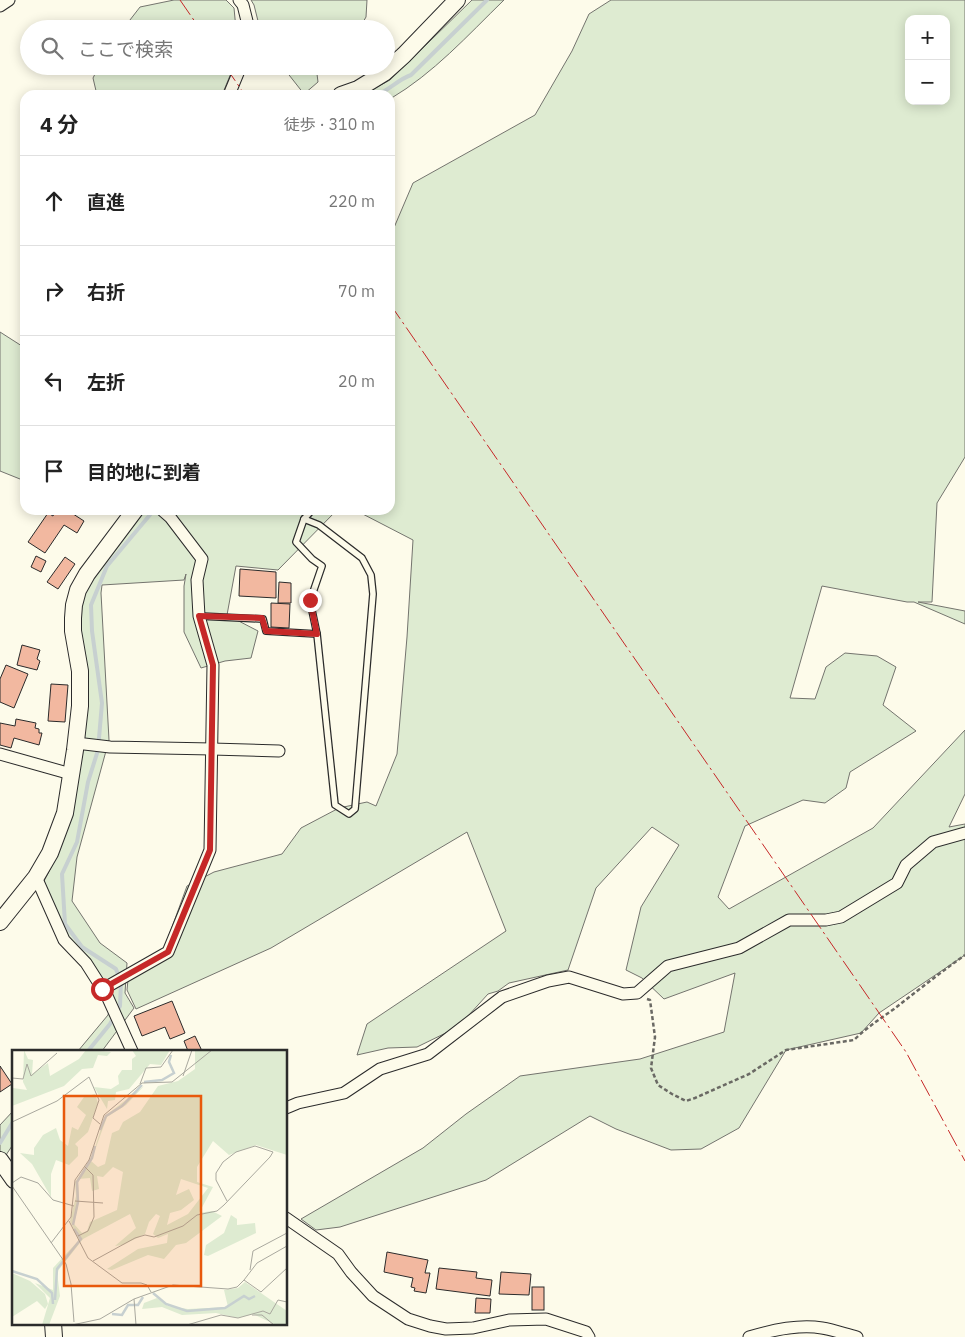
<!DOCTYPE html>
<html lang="ja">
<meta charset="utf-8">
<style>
body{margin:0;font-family:"IBM Plex Sans","Noto Sans JP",sans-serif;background:#f2f2f2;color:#222}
.controls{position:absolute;right:15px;top:15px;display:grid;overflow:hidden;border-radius:10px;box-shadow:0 2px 12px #0003}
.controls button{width:45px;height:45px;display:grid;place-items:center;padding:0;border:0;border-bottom:1px solid #e0e0e0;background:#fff;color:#222;font:25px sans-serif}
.stop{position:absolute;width:15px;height:15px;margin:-11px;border:4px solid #c62828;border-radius:50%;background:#fff}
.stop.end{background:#c62828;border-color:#fff;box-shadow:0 1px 5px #0008}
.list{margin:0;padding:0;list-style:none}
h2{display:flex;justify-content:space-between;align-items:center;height:65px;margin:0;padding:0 20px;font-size:21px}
h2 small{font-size:16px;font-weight:400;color:#767676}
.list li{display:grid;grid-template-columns:32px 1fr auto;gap:15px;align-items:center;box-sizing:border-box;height:90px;padding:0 20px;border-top:1px solid #e0e0e0}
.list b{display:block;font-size:19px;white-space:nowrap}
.list em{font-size:16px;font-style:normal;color:#767676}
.icon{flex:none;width:28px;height:28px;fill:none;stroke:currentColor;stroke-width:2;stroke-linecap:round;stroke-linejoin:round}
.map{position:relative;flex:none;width:965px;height:1337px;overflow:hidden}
.search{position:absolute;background:#fff;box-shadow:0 2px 12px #0003;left:20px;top:20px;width:375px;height:55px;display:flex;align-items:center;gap:12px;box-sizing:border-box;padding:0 18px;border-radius:28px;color:#767676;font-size:19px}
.panel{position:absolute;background:#fff;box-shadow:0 2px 12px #0003;left:20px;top:90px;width:375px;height:425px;border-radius:15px}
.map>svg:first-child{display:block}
.green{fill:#deebd1;stroke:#74746e;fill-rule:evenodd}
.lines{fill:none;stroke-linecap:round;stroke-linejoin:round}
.stream{stroke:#c7d0d0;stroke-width:4}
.building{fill:#f2b8a0;stroke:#2b2b2b}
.lane-casing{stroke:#2b2b2b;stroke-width:8}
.street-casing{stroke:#2b2b2b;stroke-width:13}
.secondary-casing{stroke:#2b2b2b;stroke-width:18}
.path{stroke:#6a6964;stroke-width:2.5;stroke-dasharray:4 2.5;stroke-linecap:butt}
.lane{stroke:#fdfbea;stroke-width:5.5}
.street{stroke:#fdfbea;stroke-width:11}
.secondary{stroke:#fdfbea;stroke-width:16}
.power{stroke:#c62828;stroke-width:1;stroke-dasharray:18 4 2.5 4;stroke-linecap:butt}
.route{stroke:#c62828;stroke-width:6}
.inset-river{fill:none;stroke:#c7d0d0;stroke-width:2.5}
.inset-road{fill:none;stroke:#a9a89e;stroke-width:1}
.view{fill:#e8590c;fill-opacity:0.15;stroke:#e8590c;stroke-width:2.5}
.inset-edge{fill:none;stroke:#2b2b2b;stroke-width:2.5}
</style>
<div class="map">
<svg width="965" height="1337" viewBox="0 0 965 1337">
<rect width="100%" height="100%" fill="#fdfbea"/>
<g class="green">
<path d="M174,0H226L234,8L236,29H123L140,7Z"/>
<path d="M251,0H367L366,17L359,29H260L254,5Z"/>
<path d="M472,0H504C467,36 434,73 390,99V95H362L390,80Z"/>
<path d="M611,0H965V457L937,503L932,602H918L965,611V624L914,602H907L822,586L790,698L815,699L826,667L845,653L877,656L896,667L883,705L916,731L850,772L846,788L825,803L803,800L745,826L718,897L729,909L873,828L965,730V794L949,827L965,824V955L879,1013L861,1033L786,1050L739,1128L701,1149L671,1150L616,1129L590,1116L486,1180L340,1227L316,1230L301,1219L423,1148L466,1114L520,1076L640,1059L724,1032L735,973L664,999L642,978L626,970L641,907L679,845L652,827L596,888L568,970L509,983L498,991L488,994L458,1027L417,1047L388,1048L357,1055L367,1024L506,931L467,832L271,948L136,1009L127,990L129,969L164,949L187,886L214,872L282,854L301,828L339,808L367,802L376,806L397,754L407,637L413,540L355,510H390V237L413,183L535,115L572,51L589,14ZM909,19H946V101H909Z"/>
<path d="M99,66H234L222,95H97L93,78Z"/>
<path d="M282,66H316L318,82L304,94Z"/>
<path d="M0,332L25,348V481L0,471Z"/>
<path d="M142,510H172L175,520L185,538L172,510H337L278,570L236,566L227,615L258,631L251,658L225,661L201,668L184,632V586L186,574L184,580L102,585L101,593L109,740L77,857L72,901L100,943L127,963L125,993L134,1008L102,1051H78L108,1015L112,998L65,936L44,881L55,860L70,815L81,591Z"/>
<path d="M14,1110V1143L0,1164V1125Z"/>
</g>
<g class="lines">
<g class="stream">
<path d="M377,95C389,90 399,79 411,75L487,0"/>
<path d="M88,1051L110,1024L120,1006L121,982L116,969L82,947L65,924L62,874L77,842L88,782L98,750L102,703L92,631L91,605L107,566L154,510"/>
<path d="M0,1143L14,1120"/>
</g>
</g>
<g class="building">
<path d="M47,510H67L84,521L77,533L64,525L45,553L28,542L48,513L53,516L54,514Z"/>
<path d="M36,556L46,561L41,572L31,567Z"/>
<path d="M65,557L75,564L58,589L47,582Z"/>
<path d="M240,569L276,572V598L239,596Z"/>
<path d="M279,582L291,583V603H278Z"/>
<path d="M271,603L290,604L289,628L271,627Z"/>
<path d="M22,645L40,650L37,659L40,661L37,670L17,665Z"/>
<path d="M6,665L28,674L14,708L0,702V679Z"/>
<path d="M51,684L68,685L65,722L48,721Z"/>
<path d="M16,719L36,723L35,728L39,729V733H42L39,745L14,738L11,748L0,745V723L15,726Z"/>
<path d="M172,1001L185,1033L170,1039L165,1027L142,1036L134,1016Z"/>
<path d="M195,1036L202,1051H188L184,1041Z"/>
<path d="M0,1066L12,1084L0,1092Z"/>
<path d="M387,1252L428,1260L425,1273H430L426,1293L414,1291L415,1288L411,1287L413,1278L384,1272Z"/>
<path d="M439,1268L477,1272L476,1278L492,1280L490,1296L436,1289Z"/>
<path d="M501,1272L531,1274L529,1295L499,1294Z"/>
<rect x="532" y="1287" width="12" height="23"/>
<path d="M476,1298L491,1299L490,1313H475Z"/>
</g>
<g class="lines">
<defs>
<g id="lane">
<path d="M304,519L319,525L362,558L371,575L373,594L355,809L349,814L335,805L317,634"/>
<path d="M199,616L263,619L266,631L317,634L310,601L322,566L312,559L296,542L304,519L312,510"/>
</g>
<g id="street">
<path d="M239,0L243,5L249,29"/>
<path d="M0,6L9,0"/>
<path d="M229,95L241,66"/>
<path d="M76,743L110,747L212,749L279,751"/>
<path d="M0,754L71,774"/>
<path d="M36,877L64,940L86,963L107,996L132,1051"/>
<path d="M103,989L168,952L210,850L213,665L199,616L197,580L202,559L170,517L162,510"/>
<path d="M286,1108L298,1103L344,1093L380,1069L428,1054L502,997L548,981L569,977L623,994L637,993L668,966L739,948L789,920H826L841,917L897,883L906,865L933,842L965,833"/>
<path d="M286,1218L338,1254L351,1272L373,1296L408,1319L430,1326L446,1329L473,1328L509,1320L546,1319L586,1332L589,1337"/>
<path d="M749,1337C772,1330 798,1324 822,1328C834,1330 845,1334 857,1337"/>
</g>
<g id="secondary">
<path d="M341,95L358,89L384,73L404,55L457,0"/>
<path d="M0,922L36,877L50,853L65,813L75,750L80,706V671L73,631V618L74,605L78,590L87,574L135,510"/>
<path d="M0,1160L14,1180"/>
<path d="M53,1323L54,1337"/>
</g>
</defs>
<use href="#lane" class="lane-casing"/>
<use href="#street" class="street-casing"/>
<use href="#secondary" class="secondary-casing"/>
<path class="path" d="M647,999L650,1000L655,1037L651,1068L658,1085L672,1094L686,1101L695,1098L749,1074L786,1050L854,1040C866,1028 880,1019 894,1009C917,991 941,972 965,955"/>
<use href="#lane" class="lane"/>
<use href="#street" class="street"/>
<use href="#secondary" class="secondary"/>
<g class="power">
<path d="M180,0L200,29"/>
<path d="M225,66L245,95"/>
<path d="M390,304L906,1052L965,1161"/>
</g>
</g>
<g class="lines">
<path class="route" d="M102,989L168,952L210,850L213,665L199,616L262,618L266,631L317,634L310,600"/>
</g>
<g transform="translate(12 1050)">
<rect width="275" height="275" fill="#fdfbea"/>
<path d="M12,0L16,9L21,10L20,24L36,13L38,26L67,9L74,0L99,2L95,6L86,5L81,18L70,19L52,36L0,56L1,38L15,40L11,32ZM120,0H158L149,15L138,14L117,39L104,42L103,50L96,51L95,59L82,37L99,39L107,34L106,26L110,20H120V9L124,6ZM183,0H275V105L244,95L217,105L201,91L185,117V132L201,137L187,163L200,161L210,166L174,193L164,195L152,209L136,205L100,220L95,219L126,199L155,193L156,184L146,188L141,184L148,166L144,164L137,172L133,184L111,195L103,196L124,178L118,164L71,189L45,222L48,246L37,275H30L38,248L23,233L41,240V218L67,190L58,171L64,146L63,132L80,107L93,66L132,36L114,55L95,67L79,111L86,117L93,114L100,83L107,80L111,72L128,62L146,36L166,31L183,19ZM101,117L111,122L105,160L78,172L75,181L70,183L62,174L67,151L66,129L78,128L80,141L87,139L85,126L91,127ZM169,129L196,138L176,164L155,175L158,163L169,160L182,150L177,139L164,145ZM83,44L86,53L76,82L63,94L66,97V106L57,115L44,110L39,124V147L20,114L8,103L22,105V98L31,85L44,78L48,90L56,96L60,77L66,80L74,65L65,57L72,47ZM219,165L225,169V175L243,173L244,183L196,206L192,205L194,195L212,183ZM0,223L18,231L33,244L36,254L33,259L25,251L0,267ZM233,232L275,261V275H264L241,264L226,268L204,263L170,265L150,257L130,259L132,253L145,248L156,256L176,259L216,257L212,240L226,238Z" fill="#deebd1" fill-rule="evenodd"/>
<path class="inset-river" d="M132,32L150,30L162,23L157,12L159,5M88,80L94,66L110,56L130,35M61,175L66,152L65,132L80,108L83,96M0,221L25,229L40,243L41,254M141,243L154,254L175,261L213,258L232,246L237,249L243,246M43,250L45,219L69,189L62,179M100,264L110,265L116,255H126L131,247"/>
<path class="inset-road" d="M171,26L180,0M0,28L11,29L15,14L19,26L45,3M128,34L134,18L149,17L161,0M0,72L45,51L77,27L87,50L81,68L88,74M0,133L9,127L26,133L41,150L62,156M0,136L54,214L59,234L62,272M63,151L91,153M57,171L76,208L110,233H129L135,235L139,242M66,186L76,181L82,167L81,125L72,116M39,193L59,167L63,130L77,110L92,65L130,33L160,32L200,0M275,196L245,213L232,230L249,242L275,218M81,211L123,188L133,185L142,187L171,176L185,165L205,161L212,155L258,107L261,102L243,96L224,102L211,112L204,123V130L215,151M238,220L241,201L275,183M122,249L124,275M240,265H250L262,275M60,275L88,269L122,249L161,235L216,239L225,237L232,230M175,275L209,265L226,268L251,261L258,264L266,250L275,252"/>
<path class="view" d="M52,46H189V236H52Z"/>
<rect width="275" height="275" class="inset-edge"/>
</g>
</svg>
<div class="controls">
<button>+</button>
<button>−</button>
</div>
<div class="stop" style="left:102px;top:989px"></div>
<div class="stop end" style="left:310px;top:600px"></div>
<div class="search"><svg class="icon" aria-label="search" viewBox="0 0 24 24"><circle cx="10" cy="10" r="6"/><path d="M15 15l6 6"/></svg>ここで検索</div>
<section class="panel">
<h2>4 分<small>徒歩 · 310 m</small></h2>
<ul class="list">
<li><svg class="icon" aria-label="ahead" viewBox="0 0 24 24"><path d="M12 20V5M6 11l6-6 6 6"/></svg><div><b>直進</b></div><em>220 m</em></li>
<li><svg class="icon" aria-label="right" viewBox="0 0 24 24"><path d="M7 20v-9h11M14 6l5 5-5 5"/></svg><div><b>右折</b></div><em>70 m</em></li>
<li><svg class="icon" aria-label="left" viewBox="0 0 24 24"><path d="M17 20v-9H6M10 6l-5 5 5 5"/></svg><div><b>左折</b></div><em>20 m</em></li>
<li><svg class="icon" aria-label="arrive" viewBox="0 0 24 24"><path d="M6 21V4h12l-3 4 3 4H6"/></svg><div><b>目的地に到着</b></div></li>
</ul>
</section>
</div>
